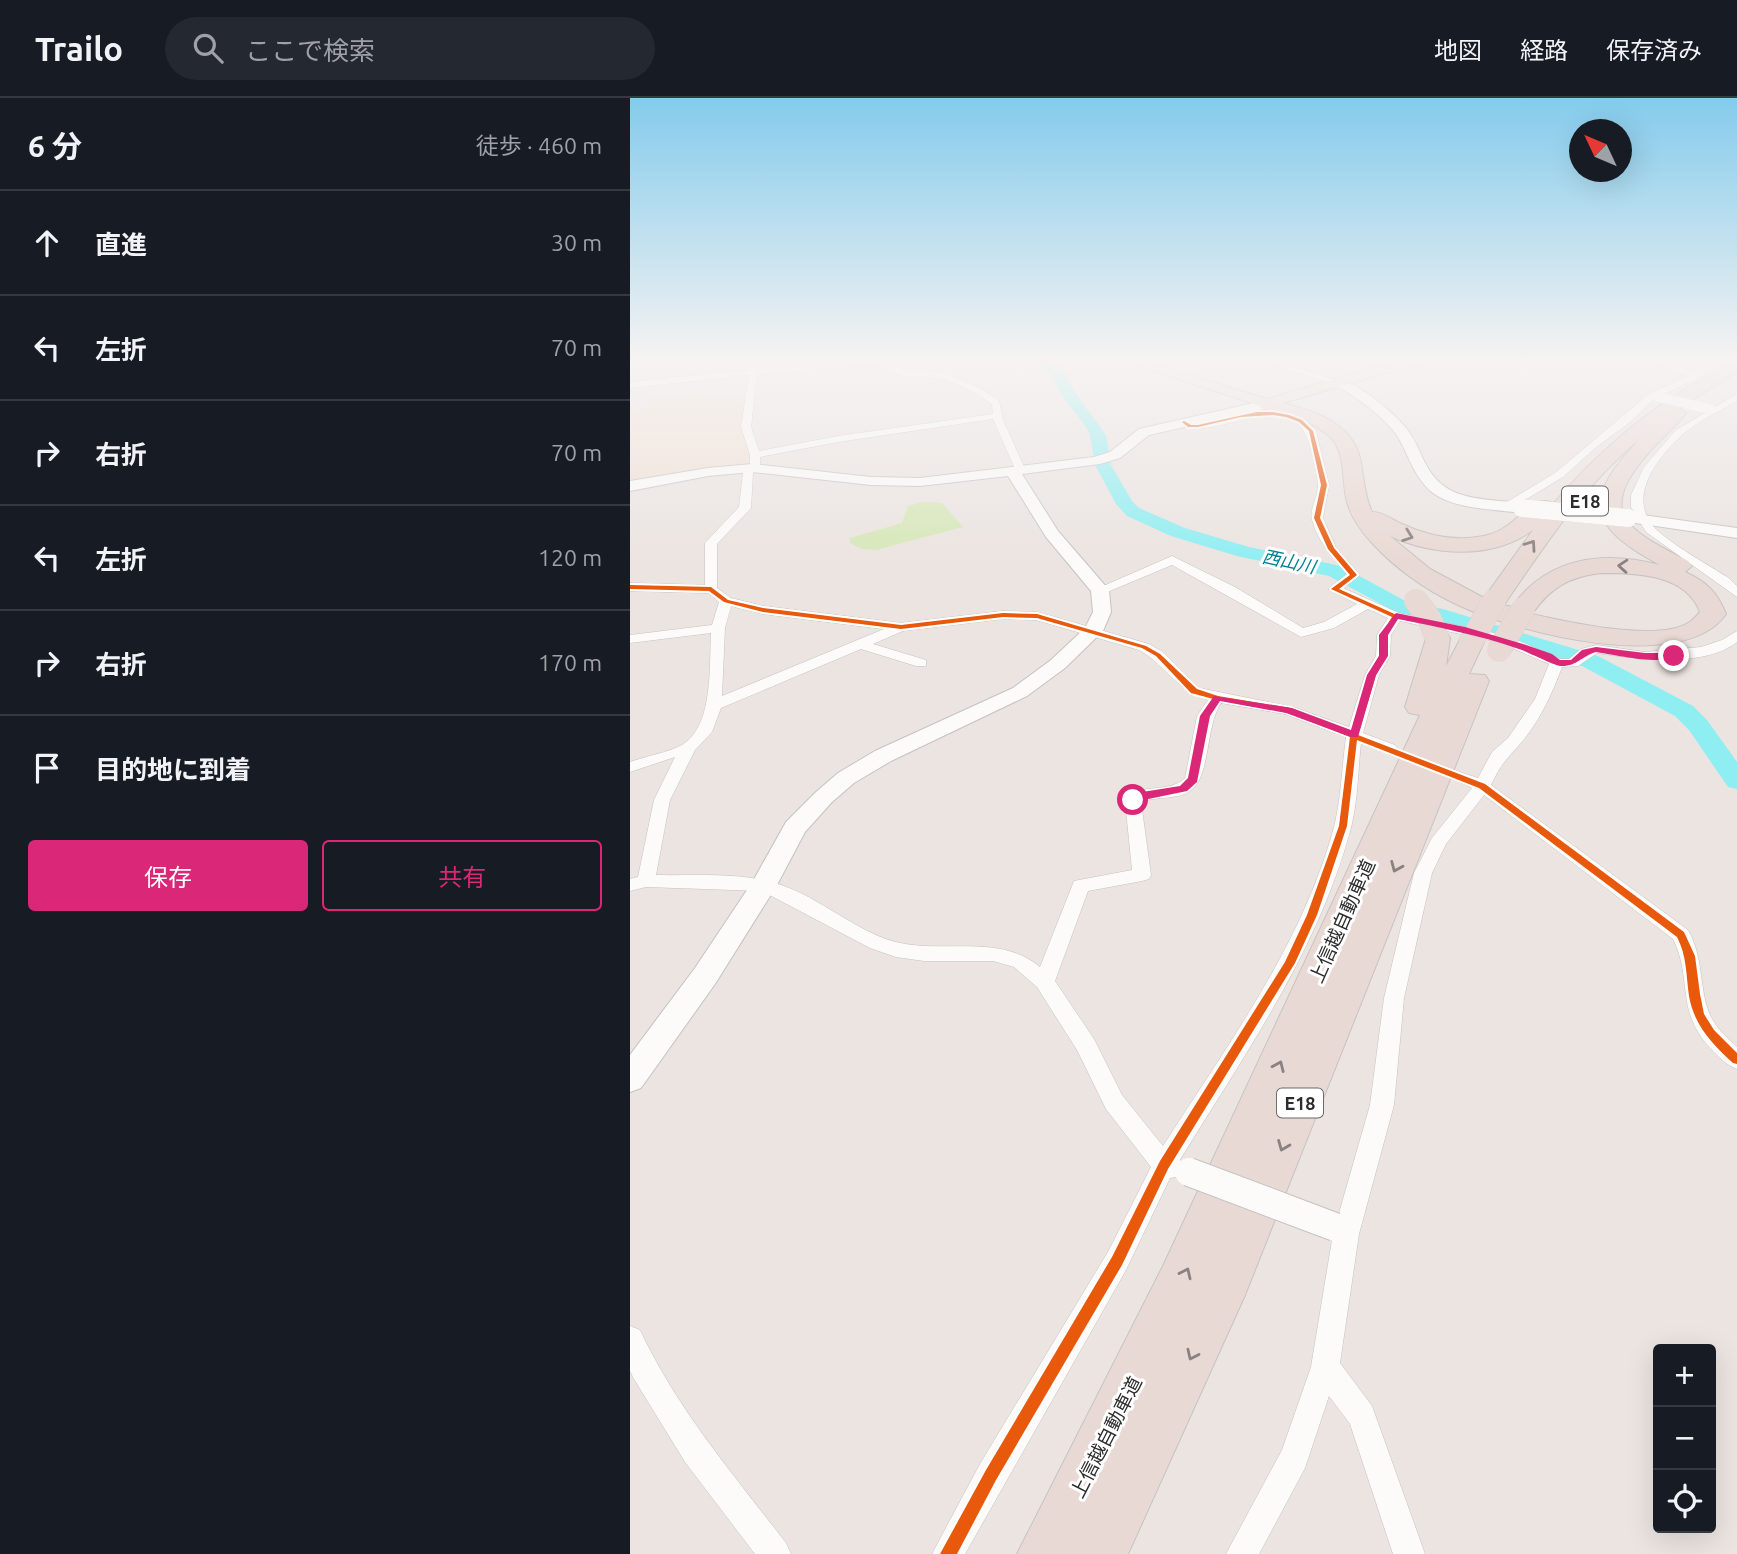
<!DOCTYPE html>
<html lang="ja">
<meta charset="utf-8">
<style>
body{margin:0;font-family:Ubuntu,"Noto Sans JP",sans-serif;background:#242831;color:#f1f3f6}
.controls{position:absolute;right:21px;bottom:21px;display:grid;overflow:hidden;border-radius:7px;box-shadow:0 7px 28px #0002}
.controls button{width:63px;height:63px;display:grid;place-items:center;padding:0;border:0;border-bottom:2px solid #363941;background:#171b24;color:#f1f3f6;font:35px sans-serif}
.compass{position:absolute;left:939px;top:21px;width:63px;height:63px;border-radius:50%;background:#171b24;box-shadow:0 7px 28px #0002;rotate:314deg}
.stop{position:absolute;width:21px;height:21px;margin:-16px;border:5px solid #db2777;border-radius:50%;background:#fff}
.stop.end{background:#db2777;border-color:#fff;box-shadow:0 2px 7px #0008}
.list{margin:0;padding:0;list-style:none}
h2{display:flex;justify-content:space-between;align-items:center;height:91px;margin:0;padding:0 28px;font-size:30px}
h2 small{font-size:23px;font-weight:400;color:#9ea1a6}
.list li{display:grid;grid-template-columns:46px 1fr auto;gap:21px;align-items:center;box-sizing:border-box;height:105px;padding:0 28px;border-top:2px solid #363941}
.list b{display:block;font-size:26px;white-space:nowrap}
.list em{font-size:23px;font-style:normal;color:#9ea1a6}
.actions{display:flex;gap:14px;padding:21px 28px}
.actions a{flex:1;padding:16px 0;border:2px solid #db2777;border-radius:7px;text-align:center;font-size:24px;color:#db2777}
.actions .main{background:#db2777;color:#fff}
.icon{flex:none;width:38px;height:38px;fill:none;stroke:currentColor;stroke-width:2;stroke-linecap:round;stroke-linejoin:round}
.map{position:relative;flex:none;width:1107px;height:1456px;overflow:hidden}
header{display:flex;align-items:center;gap:42px;box-sizing:border-box;height:98px;padding:0 35px;background:#171b24;border-bottom:2px solid #363941}
header strong{font-size:33px}
nav{display:flex;gap:38px;margin-inline-start:auto;font-size:24px}
.search{width:490px;height:63px;background:#242831;display:flex;align-items:center;gap:18px;box-sizing:border-box;padding:0 24px;border-radius:38px;color:#9ea1a6;font-size:26px}
main{display:flex}
aside{flex:1;background:#171b24}
.map>svg:first-child{display:block}
.education{fill:#efe0d5}
.green{fill:#d6e7b8}
.lines{fill:none;stroke-linecap:round;stroke-linejoin:round}
.river{fill:#8feef2;fill-rule:evenodd}
.street-casing{stroke:#c4c2c3;stroke-width:1}
.secondary-casing{stroke:#c4c2c3;stroke-width:2}
.primary-casing{stroke:#c6c3c2;stroke-width:2}
.highway-casing{stroke:#c6c3c2;stroke-width:2}
.street{fill:#fcfbfa;fill-rule:evenodd}
.secondary{fill:#fcfbfa;fill-rule:evenodd}
.primary{fill:#e8dfd3;fill-rule:evenodd}
.highway{fill:#e9d9d4;fill-rule:evenodd}
.street-bridge-far2-casing{stroke:#c4c2c3;stroke-width:10;stroke-linecap:butt}
.street-bridge-far1-casing{stroke:#c4c2c3;stroke-width:23;stroke-linecap:butt}
.street-bridge-casing{stroke:#c4c2c3;stroke-width:30;stroke-linecap:butt}
.secondary-bridge-casing{stroke:#c4c2c3;stroke-width:18;stroke-linecap:butt}
.highway-bridge-casing{stroke:#c6c3c2;stroke-width:24;stroke-linecap:butt}
.street-bridge-far2{stroke:#fcfbfa;stroke-width:10}
.street-bridge-far1{stroke:#fcfbfa;stroke-width:21}
.street-bridge{stroke:#fcfbfa;stroke-width:28}
.secondary-bridge{stroke:#fcfbfa;stroke-width:18}
.highway-bridge{stroke:#e9d9d4;stroke-width:24}
.cycleway-casing{stroke:#fff;stroke-width:4}
.cycleway{fill:#e8590c;fill-rule:evenodd}
.oneway{stroke:#8a8280}
.route{fill:#db2777}
.labels{text-anchor:middle;dominant-baseline:central;stroke-width:6;stroke-linejoin:round;paint-order:stroke}
.shield{fill:#fff;stroke:#6b6b6b;stroke-width:2}
.shield-label{font-size:18px;font-weight:bold;fill:#2c2c2c}
.far-water-label{font-size:18px;font-style:italic;fill:#048194;stroke:#fff}
.street-label{font-size:19px;fill:#2c2c2c;stroke:#fff}
</style>
<header>
<strong>Trailo</strong>
<div class="search"><svg class="icon" aria-label="search" viewBox="0 0 24 24"><circle cx="10" cy="10" r="6"/><path d="M15 15l6 6"/></svg>ここで検索</div>
<nav><a>地図</a><a>経路</a><a>保存済み</a></nav>
</header>
<main>
<aside>
<h2>6 分<small>徒歩 · 460 m</small></h2>
<ul class="list">
<li><svg class="icon" aria-label="ahead" viewBox="0 0 24 24"><path d="M12 20V5M6 11l6-6 6 6"/></svg><div><b>直進</b></div><em>30 m</em></li>
<li><svg class="icon" aria-label="left" viewBox="0 0 24 24"><path d="M17 20v-9H6M10 6l-5 5 5 5"/></svg><div><b>左折</b></div><em>70 m</em></li>
<li><svg class="icon" aria-label="right" viewBox="0 0 24 24"><path d="M7 20v-9h11M14 6l5 5-5 5"/></svg><div><b>右折</b></div><em>70 m</em></li>
<li><svg class="icon" aria-label="left" viewBox="0 0 24 24"><path d="M17 20v-9H6M10 6l-5 5 5 5"/></svg><div><b>左折</b></div><em>120 m</em></li>
<li><svg class="icon" aria-label="right" viewBox="0 0 24 24"><path d="M7 20v-9h11M14 6l5 5-5 5"/></svg><div><b>右折</b></div><em>170 m</em></li>
<li><svg class="icon" aria-label="arrive" viewBox="0 0 24 24"><path d="M6 21V4h12l-3 4 3 4H6"/></svg><div><b>目的地に到着</b></div></li>
</ul>
<div class="actions"><a class="main">保存</a><a>共有</a></div>
</aside>
<div class="map">
<svg width="1107" height="1456" viewBox="0 0 1107 1456">
<rect width="100%" height="100%" fill="#ebe4e1"/>
<path class="education" d="M71,296L73,301L118,296L121,367L0,385V312L17,310L16,302Z"/>
<path class="green" d="M293,404L312,405L333,429L246,452L232,451L220,445V440L272,425L278,408Z"/>
<g class="lines">
<path class="river" d="M403,262H419L432,271L445,295L476,337L481,367L502,403L509,410L555,430L619,449L711,468L781,506L813,511L968,558L1063,608L1077,622L1107,664V691L1098,689L1059,632L1045,618L952,568L802,522L768,515L699,478L607,458L541,438L497,418L486,406L465,367L460,337L456,329L431,296L421,276Z"/>
<defs>
<g id="street">
<path d="M0,262H8L0,274Z"/>
<path d="M121,262H129L128,271L218,262H250L277,273L292,272L319,277L350,290L369,303L373,322L395,371L390,374L385,371L363,321L208,344L130,359V367L123,375L121,410L87,446V490L101,500L133,508L271,525L373,513L407,514L519,546L533,554L569,590L663,609L719,629L735,577L746,558L747,537L758,520L738,511L704,530L671,539L542,467L475,495L470,496L464,492L542,458L605,489L673,530L694,524L727,506L698,491L717,476C703,460 688,444 682,422C679,411 689,398 688,386C687,371 679,334 668,326C633,301 572,346 549,324L554,321L568,325L611,315L643,313L674,321L686,333L699,387L693,420L706,450L730,477L713,490L769,515L878,538L930,561H939L951,551L966,547L1015,554L1071,549L1092,542L1107,533V544C1075,570 1005,561 967,555L948,568L932,569C922,596 909,625 889,647C875,663 871,666 861,687L1058,832C1075,862 1068,891 1081,919C1087,931 1098,940 1107,949V971C1096,967 1089,959 1081,951C1045,913 1063,881 1043,841L854,697L816,746L802,775L774,900L764,1007L729,1136L710,1265L742,1308L795,1456H763L720,1326L699,1298L675,1370L629,1456H596L652,1352L681,1269L703,1136L740,1007L754,900L784,775L802,740L842,690L816,677L824,672L848,680L862,654L878,640L905,601L919,566L868,544L770,523L761,537L760,558L749,577L733,635L765,647L767,650L759,655L731,645C728,672 728,703 721,730C688,853 616,954 550,1062L555,1070L552,1078L540,1080L496,1172L335,1456H302L350,1366L478,1154L521,1069L476,1011L447,952L407,889L384,869L363,863H294L266,859L240,850L132,793L16,789L0,793V781L8,779L24,702L45,659L0,674V664C16,658 37,655 52,647C84,628 79,567 81,535L0,545V537L82,527L89,504L78,495L0,493V485L75,487V445L109,409L113,375L120,367V357L111,329L119,277L0,290V284L120,272ZM242,265L276,279L292,278L314,281L344,294L362,306L363,316L208,338L129,353L121,329L127,276ZM101,508L133,516L254,531L92,598L95,530ZM373,521L406,522L509,552C537,568 546,592 578,602L567,618L555,680C539,696 510,684 495,702L502,772L444,783L410,869C371,836 316,855 270,845C232,837 195,804 159,790C119,773 69,778 26,777L40,702L65,652L82,634L91,610L231,551L286,568H296V562L243,546L273,533ZM591,605L655,616L716,639C712,668 711,701 704,729C672,847 598,946 533,1048L492,997L464,941L425,883L458,793L512,783L519,781L521,777L511,704C526,698 548,702 560,693C581,679 575,629 591,605Z"/>
<path d="M629,262H642L711,284L704,286Z"/>
<path d="M1019,262H1031L1068,276L1066,281L1025,300L1000,324L965,350L933,379L880,411H872V407L925,375L1019,296L1059,278Z"/>
<path d="M1107,296V303C1090,313 1067,323 1052,337C1027,360 997,399 1024,429C1037,444 1082,469 1100,481L1107,488V499L1016,434L1001,409V397L1014,369L1046,332Z"/>
<path d="M0,1228L10,1232C47,1311 103,1376 156,1445L161,1456H125L55,1364L4,1281L0,1273Z"/>
</g>
<g id="secondary">
<path d="M707,280C729,286 761,312 776,330C791,348 793,373 814,388C834,403 868,402 892,405L900,410L892,415C865,411 826,412 803,395C783,379 779,356 766,336C755,320 720,293 703,287V281Z"/>
<path d="M637,302L643,306L642,309L519,337L490,360L470,366L392,376L428,433L479,492L481,514L473,533L435,570L397,598L261,663L224,685L202,704L175,734L147,787L85,886L11,990L0,994V957L65,870L123,783L156,724L186,694L208,675L245,653L383,590L421,562L455,530L463,514L461,493L416,439L378,378L290,388L241,387L122,374L78,378L0,393V383L78,370L122,366L241,379L290,380L464,359L480,354L509,331Z"/>
<path d="M998,415L1107,430V440L992,423L990,420Z"/>
</g>
<path id="primary" d="M489,262H510L637,301L749,268L779,262H807L805,265L752,276L637,310Z"/>
<g id="highway">
<path d="M1107,262V274L1049,310L1056,315C1046,328 1033,339 1022,351C964,415 996,431 1058,463L1062,468L1055,474C1077,484 1087,494 1096,516C1053,578 885,534 828,507C796,492 766,471 742,445C731,433 721,419 717,404C711,383 717,354 699,338C681,322 654,316 631,310L628,306L637,301C672,310 720,319 730,360C734,379 734,397 742,414C754,414 762,422 772,426C796,437 821,443 847,439C880,435 885,416 909,404C914,402 919,403 924,405C966,356 1017,312 1073,280C1084,274 1095,265 1107,262ZM1011,340C953,400 955,427 1030,467C973,452 917,459 882,509L874,507C915,447 954,387 1011,340ZM903,432L854,500L800,471L760,438C804,458 862,462 903,432ZM971,475C1006,475 1056,476 1070,514C1066,518 1062,523 1058,525C1026,544 938,524 902,516C921,489 939,479 971,475Z"/>
<path d="M807,532L816,534L820,540L816,568L832,538L841,536L850,538L854,544L839,576L855,577L859,583L615,1197L498,1456H387L533,1168L790,617L779,615L775,609L798,534Z"/>
</g>
</defs>
<use href="#street" class="street-casing"/>
<use href="#secondary" class="secondary-casing"/>
<use href="#primary" class="primary-casing"/>
<use href="#highway" class="highway-casing"/>
<use href="#street" class="street"/>
<use href="#secondary" class="secondary"/>
<use href="#primary" class="primary"/>
<use href="#highway" class="highway"/>
<defs>
<path id="street-bridge-far2" d="M1028,299L1080,311"/>
<path id="street-bridge-far1" d="M558,1074L564,1076"/>
<path id="street-bridge" d="M559,1074L705,1129"/>
<path id="secondary-bridge" d="M892,410L998,420"/>
<g id="highway-bridge">
<path d="M786,503L800,521L807,540"/>
<path d="M841,544L864,503"/>
<path d="M869,552L893,511"/>
</g>
</defs>
<use href="#street-bridge-far2" class="street-bridge-far2-casing"/>
<use href="#street-bridge-far1" class="street-bridge-far1-casing"/>
<use href="#street-bridge" class="street-bridge-casing"/>
<use href="#secondary-bridge" class="secondary-bridge-casing"/>
<use href="#highway-bridge" class="highway-bridge-casing"/>
<use href="#street-bridge-far2" class="street-bridge-far2"/>
<use href="#street-bridge-far1" class="street-bridge-far1"/>
<use href="#street-bridge" class="street-bridge"/>
<use href="#secondary-bridge" class="secondary-bridge"/>
<use href="#highway-bridge" class="highway-bridge"/>
<defs>
<path id="cycleway" d="M627,314H643L659,317L672,322L683,333L697,387L690,420L704,450L727,477L709,491L769,518L757,537V558L746,577L728,637L855,686L1054,834L1065,858L1070,896L1074,916L1084,932L1107,955V966L1103,965C1082,946 1064,927 1059,898C1056,877 1057,858 1047,839L849,690L727,642L717,728L687,817L665,865L538,1071L492,1167L366,1382L327,1456H310L356,1372L482,1159L530,1063L655,864L677,817L709,728L720,639L656,614L587,602L561,595L526,558L512,550L407,520L373,519L271,531L133,514L94,504L79,493L0,491V487L81,489L98,502L133,510L271,527L373,515L407,516L516,548L530,556L567,591L588,598L661,610L721,634L738,577L749,558L751,537L762,519L701,491L720,477L698,451L684,420L691,387L679,333L669,324L656,319L643,317L611,319L568,329H558L552,324L554,323L561,327H568Z"/>
</defs>
<use href="#cycleway" class="cycleway-casing"/>
<use href="#cycleway" class="cycleway"/>
</g>
<defs><path id="oneway-chevron" d="M-2-3.5L2.5 0L-2 3.5" fill="none" stroke-width="1.6" stroke-linecap="round" stroke-linejoin="round" transform="scale(1.75)"/></defs>
<g class="oneway">
<use href="#oneway-chevron" transform="translate(778 438) rotate(20)"/>
<use href="#oneway-chevron" transform="translate(901 447) rotate(-55)"/>
<use href="#oneway-chevron" transform="translate(993 468) rotate(-176)"/>
<use href="#oneway-chevron" transform="translate(766 769) rotate(113)"/>
<use href="#oneway-chevron" transform="translate(649 968) rotate(-66)"/>
<use href="#oneway-chevron" transform="translate(653 1048) rotate(112)"/>
<use href="#oneway-chevron" transform="translate(556 1175) rotate(-65)"/>
<use href="#oneway-chevron" transform="translate(562 1257) rotate(115)"/>
</g>
<linearGradient id="sky" x2="0" y2="1"><stop stop-color="#84cbec"/><stop offset="0.56" stop-color="#f6f3f2"/><stop offset="1" stop-color="#f6f3f2" stop-opacity="0"/></linearGradient>
<rect width="1107" height="466" fill="url(#sky)"/>
<path class="route" d="M766,515L835,529L893,546L922,556L930,562H941L952,552L966,549L1015,555H1044L1049,558C1032,568 986,557 966,554C952,558 947,568 932,568C924,568 897,553 886,550C848,537 808,529 768,521L758,537V558L746,577L728,639H721L656,615L590,603L580,618L567,684L557,693L499,705L498,702L506,695L550,688L558,680L570,618L584,598L662,610L721,632L737,577L749,558V537Z"/>
<g class="labels">
<g class="shield">
<rect x="932" y="388.5" width="46" height="29" rx="5"/>
<rect x="647" y="990.5" width="46" height="29" rx="5"/>
</g>
<g class="shield-label">
<text x="955" y="403">E18</text>
<text x="670" y="1005">E18</text>
</g>
<g class="far-water-label">
<text transform="translate(659 463) rotate(12)">西山川</text>
</g>
<g class="street-label">
<text transform="translate(712 823) rotate(-66)">上信越自動車道</text>
<text transform="translate(476 1339) rotate(-63)">上信越自動車道</text>
</g>
</g>
</svg>
<div class="controls">
<button>+</button>
<button>−</button>
<button><svg class="icon" aria-label="locate" viewBox="0 0 24 24"><circle cx="12" cy="12" r="6"/><path d="M12 2v4M12 18v4M2 12h4M18 12h4"/></svg></button>
</div>
<svg class="compass" viewBox="-18 -18 36 36"><path d="M0-13l5 13h-10z" fill="#e53935"/><path d="M0 13l5-13h-10z" fill="#9ea1a6"/></svg>
<div class="stop" style="left:503px;top:702px"></div>
<div class="stop end" style="left:1044px;top:558px"></div>
</div>
</main>
